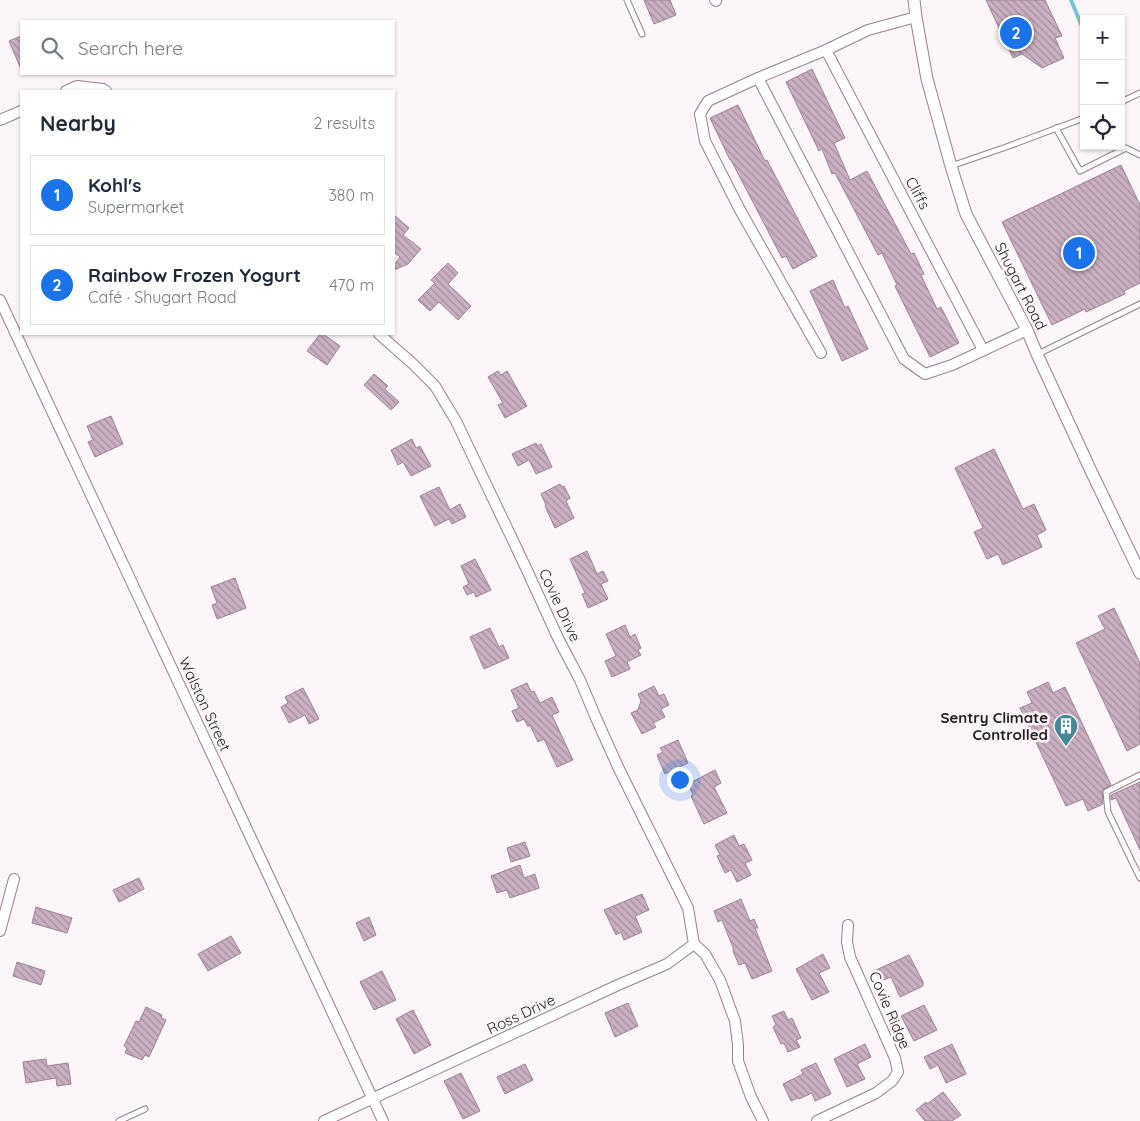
<!DOCTYPE html>
<meta charset="utf-8">
<style>
body{margin:0;font-family:Quicksand,sans-serif;background:#f6f6f7;color:#1f2937}
.controls{position:absolute;right:15px;top:15px;display:grid;overflow:hidden;border-radius:0px;box-shadow:0 1px 4px #0004}
.controls button{width:45px;height:45px;display:grid;place-items:center;padding:0;border:0;border-bottom:1px solid #e0e1e3;background:#fff;color:#1f2937;font:25px sans-serif}
.you{position:absolute;left:679px;top:779px;width:18px;height:18px;margin:-12px;border:4px solid #fff;border-radius:50%;background:#1a73e8;box-shadow:0 0 0 8px #1a73e833}
.badge{display:grid;place-items:center;width:32px;height:32px;border-radius:50%;background:#1a73e8;color:#fff;font-size:16px;font-weight:700}
.pin{position:absolute;translate:-50% -50%;border:2px solid #fff;box-shadow:0 1px 5px #0006}
.list{margin:0;padding:0;list-style:none}
h2{display:flex;justify-content:space-between;align-items:center;height:65px;margin:0;padding:0 20px;font-size:21px}
h2 small{font-size:16px;font-weight:400;color:#747a83}
.list li{display:grid;grid-template-columns:32px 1fr auto;gap:15px;align-items:center;box-sizing:border-box;height:80px;margin:0 10px 10px;padding:0 10px;border:1px solid #e0e1e3;border-radius:0px}
.list b{display:block;font-size:19px;white-space:nowrap}
.list p{margin:0;font-size:16px;white-space:nowrap;color:#747a83}
.list em{font-size:16px;font-style:normal;color:#747a83}
.icon{flex:none;width:28px;height:28px;fill:none;stroke:currentColor;stroke-width:2;stroke-linecap:round;stroke-linejoin:round}
.map{position:relative;flex:none;width:1140px;height:1121px;overflow:hidden}
.search{position:absolute;background:#fff;box-shadow:0 1px 4px #0004;left:20px;top:20px;width:375px;height:55px;display:flex;align-items:center;gap:12px;box-sizing:border-box;padding:0 18px;border-radius:0px;color:#747a83;font-size:19px}
.panel{position:absolute;background:#fff;box-shadow:0 1px 4px #0004;left:20px;top:90px;width:375px;height:245px;border-radius:0px}
.map>svg:first-child{display:block}
.lines{fill:none;stroke-linecap:round;stroke-linejoin:round}
.stream{stroke:#79c5d3;stroke-width:4}
.building{fill:url(#building-back-hatch);stroke:#9b8394}
.service-casing{stroke:#977f90;stroke-width:7}
.minor-casing{stroke:#977f90;stroke-width:12}
.tertiary-casing{stroke:#977f90;stroke-width:13}
.service{stroke:#fff;stroke-width:5}
.minor{stroke:#fff;stroke-width:10}
.tertiary{stroke:#fff;stroke-width:11}
.labels{text-anchor:middle;dominant-baseline:central;stroke-width:5;stroke-linejoin:round;paint-order:stroke}
.street-label{font-size:15px;fill:#292026;stroke:#fcf6fa}
.poi-label{font-size:15px;font-weight:bold;fill:#292026;stroke:#fcf6fa;text-anchor:end}
</style>
<div class="map">
<svg width="1140" height="1121" viewBox="0 0 1140 1121">
<defs>
<pattern id="building-back-hatch" width="6" height="6" patternUnits="userSpaceOnUse" patternTransform="scale(1.25)"><rect width="6" height="6" fill="#cab0c2"/><path d="M-1 5l2 2M0 0l6 6M5-1l2 2" fill="none" stroke="#a48f9d"/></pattern>
</defs>
<rect width="100%" height="100%" fill="#fcf6fa"/>
<g class="lines">
<path class="stream" d="M1071,0L1084,31"/>
</g>
<g class="building">
<path d="M644,0H670L676,15L654,24Z"/>
<path d="M986,0H1045L1062,36L1055,38L1064,58L1042,68L1022,54L1013,58Z"/>
<path d="M21,36V69L9,41Z"/>
<path d="M812,69L845,138L834,143L850,180L867,171L911,254L914,253L924,274L921,275L937,309L941,307L959,343L930,357L895,286L897,285L882,253L878,255L835,173L832,174L822,149L819,151L786,82Z"/>
<path d="M738,105L765,161L767,160L817,256L793,269L786,256L782,258L731,160H730L710,118Z"/>
<path d="M1121,165L1140,205V283L1124,291L1125,294L1086,312L1085,309L1052,325L1002,222Z"/>
<path d="M394,215L409,228L403,235L421,249L408,264L394,270V265L400,257L394,252Z"/>
<path d="M448,263L458,273L448,284L471,306L458,320L439,302L430,311L418,300L435,283L431,280Z"/>
<path d="M833,280L845,308L848,306L868,349L842,361L810,291Z"/>
<path d="M320,334H323L340,346L327,365L307,351Z"/>
<path d="M498,371L501,375L507,371L527,406L505,418L498,405L503,403L488,377Z"/>
<path d="M374,374L388,386L385,389L399,402L391,410L364,385Z"/>
<path d="M111,416L123,444L95,457L88,442L93,440L87,426Z"/>
<path d="M412,439L416,448L420,446L431,466L411,476L403,462L398,465L391,450Z"/>
<path d="M536,443L537,446L541,444L552,467L536,474L529,460L518,466L512,454Z"/>
<path d="M994,449L1023,509L1034,504L1046,530L1037,535L1042,547L1003,565L998,554L987,559L974,532L983,528L955,468Z"/>
<path d="M560,484L562,487L564,486L570,498L566,501L574,518L555,528L545,506L546,505L541,494Z"/>
<path d="M439,487L450,510L460,504L466,517L452,524L449,519L435,526L420,496Z"/>
<path d="M587,551L597,574L603,571L608,581L601,584L608,599L588,608L582,594L585,593L570,559Z"/>
<path d="M475,559L491,590L476,597L474,592L467,595L463,587L469,584L461,566Z"/>
<path d="M235,578L246,608L217,619L212,605L217,603L211,587Z"/>
<path d="M1114,608L1140,663V744L1127,751L1076,643L1105,629L1098,616Z"/>
<path d="M625,625L630,637L635,634L641,648L638,650L641,655L627,662L630,669L612,677L605,661L616,656L606,634Z"/>
<path d="M490,628L499,647L503,645L509,658L484,669L470,637Z"/>
<path d="M1048,682L1053,693L1065,687L1111,785L1102,790L1103,804L1088,811L1083,799L1066,806L1020,708L1032,703L1027,692Z"/>
<path d="M527,683L531,692L534,691L540,703L552,697L559,712L552,715L573,760L557,767L544,739L538,742L530,725L528,727L524,719L517,722L512,711L519,708L511,690Z"/>
<path d="M654,686L659,696L664,694L669,705L661,709L665,717L653,723L656,727L642,734L631,713L638,710L641,701L638,694Z"/>
<path d="M303,688L319,719L309,724L305,715L289,723L281,707L288,703L285,697Z"/>
<path d="M678,740L688,763L665,774L657,755L663,752L660,748Z"/>
<path d="M715,770L721,783L714,787L727,813L704,824L691,796L693,795L688,784Z"/>
<path d="M1140,782V850L1116,798L1111,800V795Z"/>
<path d="M734,835L739,846L744,844L752,860L745,863L751,875L737,882L731,870L725,873L717,856L720,855L715,845Z"/>
<path d="M525,842L530,856L511,862L507,848Z"/>
<path d="M520,865L524,878L535,874L539,888L510,898L507,890L497,893L491,876Z"/>
<path d="M139,878L144,889L119,902L113,890Z"/>
<path d="M642,894L649,910L635,916L642,932L624,940L621,932L616,935L604,910Z"/>
<path d="M741,899L750,921L754,919L758,928H755L772,971L752,979L745,963L739,965L733,951L734,950L722,920L718,922L714,911Z"/>
<path d="M36,907L72,918L67,933L32,923Z"/>
<path d="M369,917L376,935L364,941L356,923Z"/>
<path d="M231,936L241,953L208,971L198,954Z"/>
<path d="M823,954L830,968L819,973L829,992L812,1000L796,969Z"/>
<path d="M909,955L923,982V986L900,997L891,977L881,981L876,970Z"/>
<path d="M17,962L45,971L41,985L13,976Z"/>
<path d="M382,971L396,1000L374,1010L360,982Z"/>
<path d="M628,1003L638,1026L615,1037L605,1013Z"/>
<path d="M924,1005L937,1030L914,1041L901,1016Z"/>
<path d="M146,1007L162,1015L161,1018L166,1020L149,1057L145,1055L142,1060L125,1053L127,1048L124,1046L136,1021L139,1022Z"/>
<path d="M413,1010L431,1045L414,1054L396,1019Z"/>
<path d="M784,1011L788,1020L792,1018L801,1038L796,1040L800,1047L788,1052L784,1043L781,1044L773,1027L776,1025L772,1016Z"/>
<path d="M865,1044L871,1057L857,1064L865,1079L847,1087L834,1059Z"/>
<path d="M952,1044L966,1074L946,1083L938,1065L930,1069L924,1057Z"/>
<path d="M46,1059L47,1066L68,1063L71,1084L57,1086L56,1078L26,1083L23,1062Z"/>
<path d="M816,1063L831,1094L815,1101L812,1093L799,1099L798,1098L791,1101L783,1084L803,1074L801,1070Z"/>
<path d="M525,1064L533,1080L505,1094L497,1077Z"/>
<path d="M461,1073L480,1111L463,1119L444,1081Z"/>
<path d="M943,1092L961,1115L952,1121H925L916,1110L926,1102L927,1104Z"/>
</g>
<g class="lines">
<defs>
<g id="service">
<path d="M627,0L642,34"/>
<path d="M1121,102L1140,93"/>
<path d="M1056,128L1080,171L1126,148L1140,155"/>
<path d="M951,166L1009,146L1084,118"/>
<path d="M1038,354L1140,304"/>
<path d="M1140,775L1106,792L1108,812L1140,878"/>
<path d="M119,1121L145,1109"/>
</g>
<g id="minor">
<path d="M715,0L716,1"/>
<path d="M826,50L983,350"/>
<path d="M758,78L904,359L925,374L952,365L1027,330"/>
<path d="M66,91L77,86L103,89L106,91"/>
<path d="M0,120L21,111"/>
<path d="M0,300L383,1121"/>
<path d="M821,353L740,210L705,141L700,114L708,101L758,78L826,50L868,30L916,17"/>
<path d="M0,931L14,879"/>
<path d="M694,944L705,954L720,980L735,1021L738,1045V1061L751,1097L763,1121"/>
<path d="M324,1121L618,985L667,964L694,944L688,908L619,769L596,718L580,680L558,638L526,568L456,421L435,386L413,364L379,334"/>
<path d="M817,1121L876,1093L892,1081L898,1072L895,1058L850,957L847,942L848,925"/>
</g>
<path id="tertiary" d="M914,0L916,17L927,79L951,166L966,214L1027,330L1037,354L1091,471L1140,573"/>
</defs>
<use href="#service" class="service-casing"/>
<use href="#minor" class="minor-casing"/>
<use href="#tertiary" class="tertiary-casing"/>
<use href="#service" class="service"/>
<use href="#minor" class="minor"/>
<use href="#tertiary" class="tertiary"/>
</g>
<defs>
<symbol id="building-pin" viewBox="-11 -11 22 30"><path d="M0 17L-7.5 6A9.5 9.5 0 1 1 7.5 6Z" fill="#448995" stroke="#fcf6fa"/><path d="M-4-6H4V6H1V3H-1V6H-4ZM-2.5-4.3h1.7v1.8h-1.7ZM.8-4.3h1.7v1.8H.8ZM-2.5-1h1.7V.8h-1.7ZM.8-1h1.7V.8H.8Z" fill="#fff"/></symbol>
</defs>
<g fill-rule="evenodd">
<use href="#building-pin" x="1052" y="712" width="28" height="38"/>
</g>
<g class="labels">
<g class="street-label">
<text transform="translate(918 193) rotate(62)">Cliffs</text>
<text transform="translate(1021 286) rotate(63)">Shugart Road</text>
<text transform="translate(560 605) rotate(65)">Covie Drive</text>
<text transform="translate(205 704) rotate(65)">Walston Street</text>
<text transform="translate(890 1010) rotate(67)">Covie Ridge</text>
<text transform="translate(521 1014) rotate(-25)">Ross Drive</text>
</g>
<g class="poi-label">
<text x="1048" y="717">Sentry Climate<tspan x="1048" dy="17">Controlled</tspan></text>
</g>
</g>
</svg>
<div class="controls">
<button>+</button>
<button>−</button>
<button><svg class="icon" aria-label="locate" viewBox="0 0 24 24"><circle cx="12" cy="12" r="6"/><path d="M12 2v4M12 18v4M2 12h4M18 12h4"/></svg></button>
</div>
<div class="you"></div>
<div class="pin badge" style="left:1079px;top:253px">1</div>
<div class="pin badge" style="left:1016px;top:33px">2</div>
<div class="search"><svg class="icon" aria-label="search" viewBox="0 0 24 24"><circle cx="10" cy="10" r="6"/><path d="M15 15l6 6"/></svg>Search here</div>
<section class="panel">
<h2>Nearby<small>2 results</small></h2>
<ul class="list">
<li><span class="badge">1</span><div><b>Kohl's</b><p>Supermarket</p></div><em>380 m</em></li>
<li><span class="badge">2</span><div><b>Rainbow Frozen Yogurt</b><p>Café · Shugart Road</p></div><em>470 m</em></li>
</ul>
</section>
</div>
